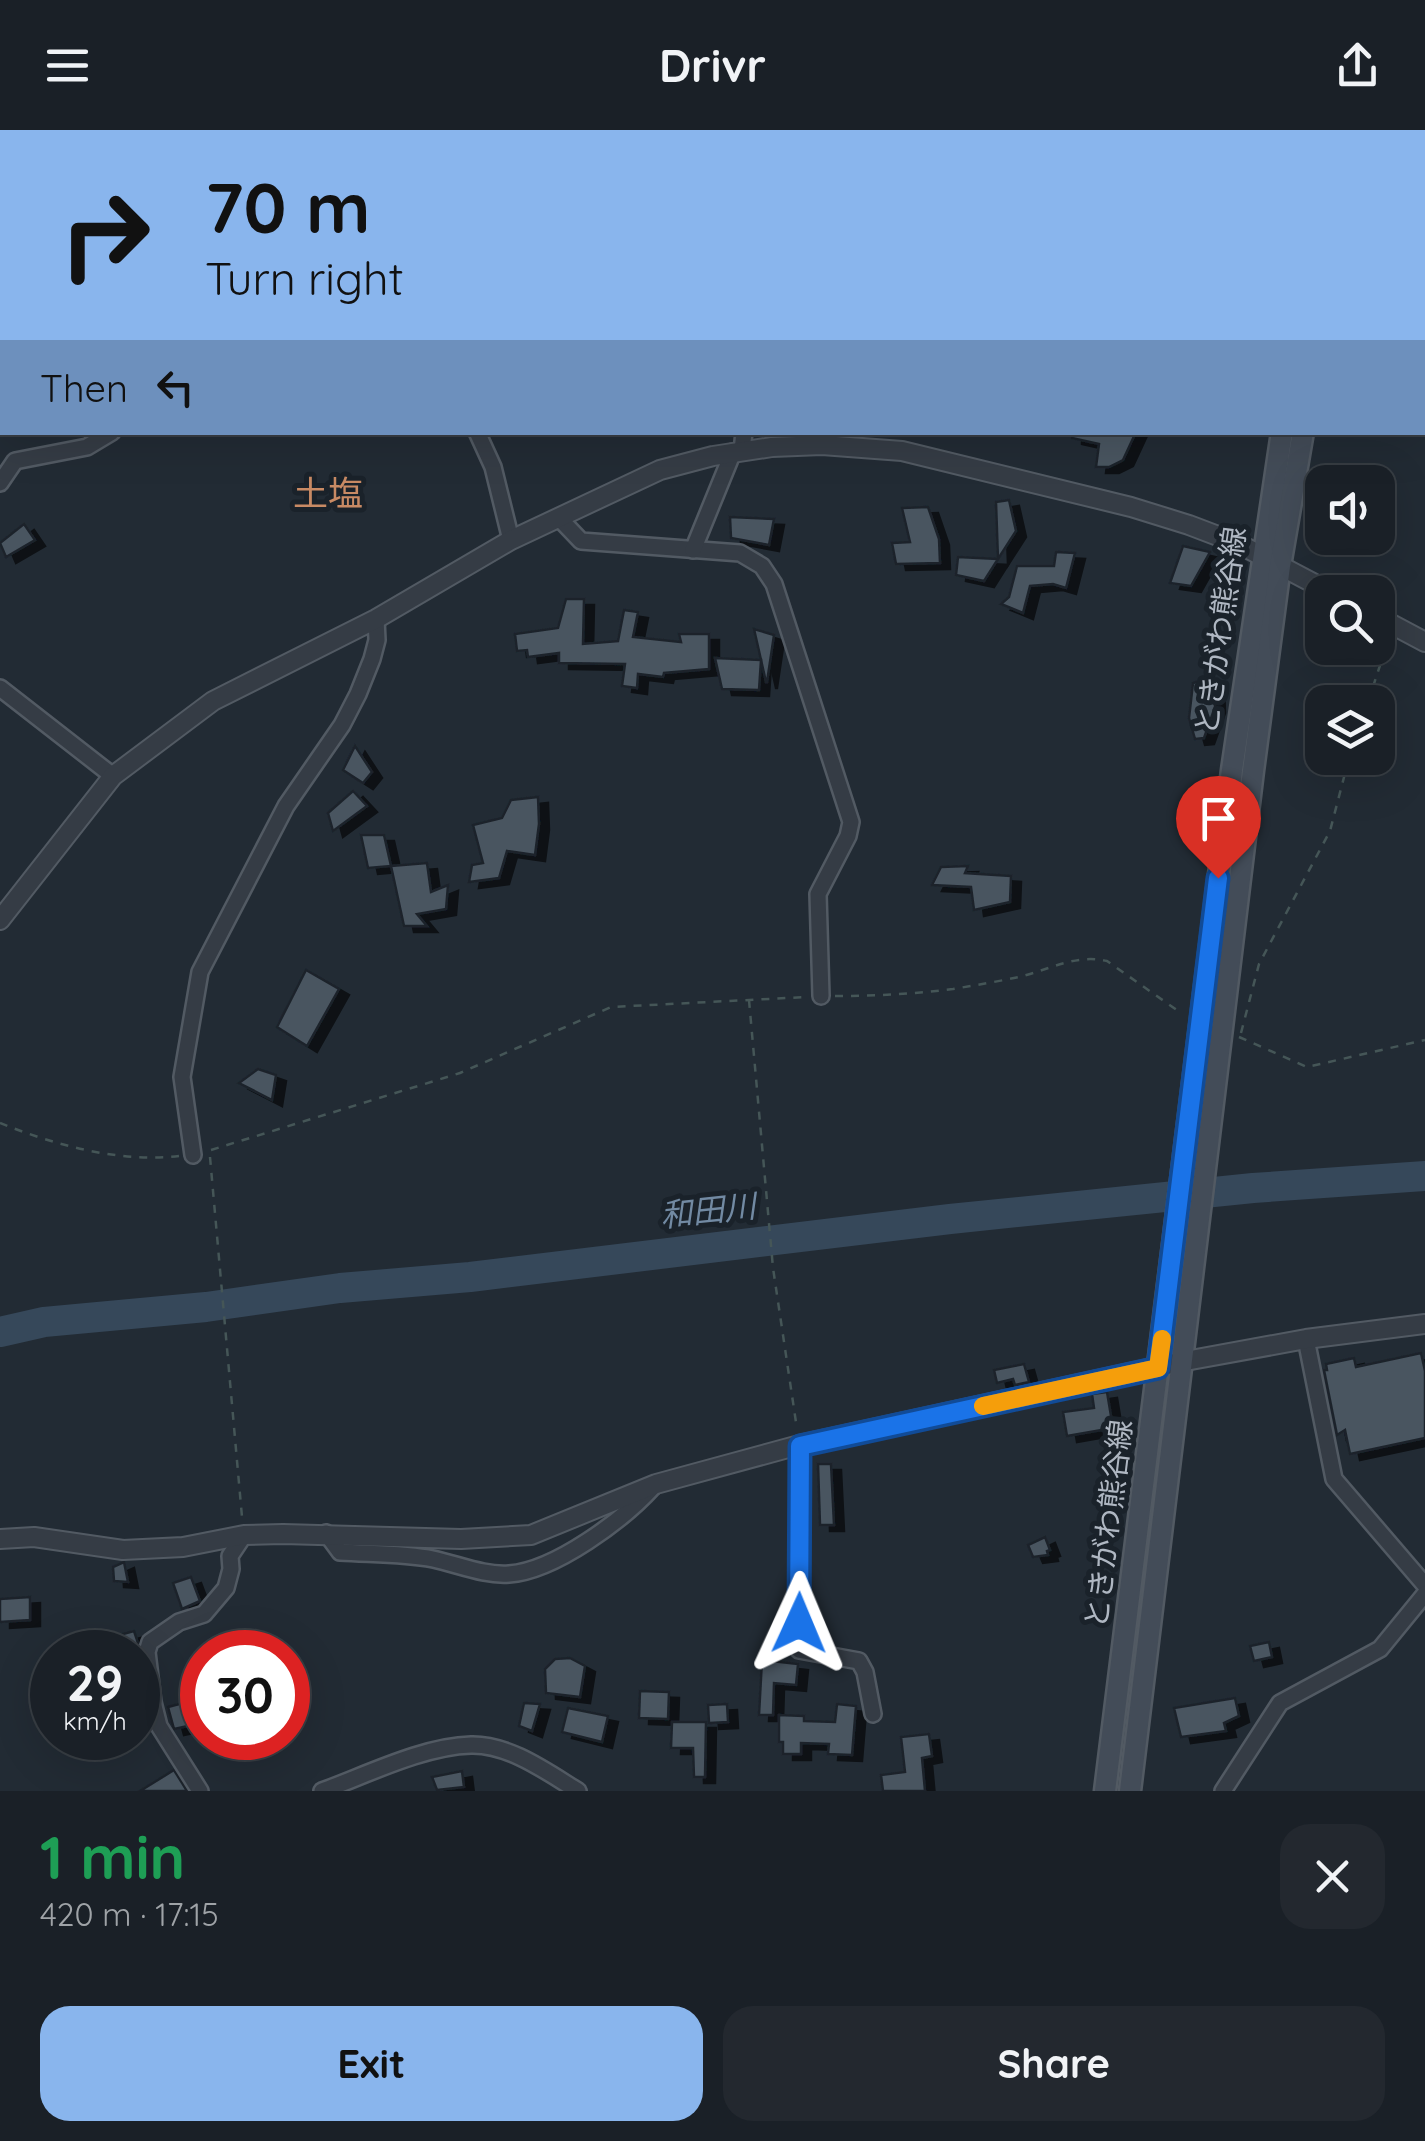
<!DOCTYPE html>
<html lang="en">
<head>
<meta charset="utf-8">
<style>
	body { margin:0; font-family:Quicksand,"Noto Sans JP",sans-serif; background:#23282f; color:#f1f3f6; height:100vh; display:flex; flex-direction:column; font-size:38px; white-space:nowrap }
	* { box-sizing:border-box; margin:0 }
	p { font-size:32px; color:#9fa3a7 }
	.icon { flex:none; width:55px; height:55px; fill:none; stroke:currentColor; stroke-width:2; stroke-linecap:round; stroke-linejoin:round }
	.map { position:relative; height:1661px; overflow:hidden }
	.sheet { display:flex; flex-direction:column; background:#1a2027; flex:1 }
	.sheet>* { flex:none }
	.top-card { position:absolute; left:0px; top:0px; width:1425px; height:305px; box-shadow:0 10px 40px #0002,0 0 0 2px #383e44; background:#89b5ed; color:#111; overflow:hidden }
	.buttons { position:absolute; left:1305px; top:335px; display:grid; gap:20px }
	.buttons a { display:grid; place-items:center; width:90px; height:90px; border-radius:20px; background:#1a2027; box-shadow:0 10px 40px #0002,0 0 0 2px #383e44; font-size:50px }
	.speed { position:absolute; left:30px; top:1500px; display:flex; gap:20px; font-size:50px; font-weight:700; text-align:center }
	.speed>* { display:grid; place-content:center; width:130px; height:130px; border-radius:50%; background:#1a2027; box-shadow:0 10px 40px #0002,0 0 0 2px #383e44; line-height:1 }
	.speed small { font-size:25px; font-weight:400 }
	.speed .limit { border:15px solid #d22; background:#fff; color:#111 }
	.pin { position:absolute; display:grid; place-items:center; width:85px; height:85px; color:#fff; margin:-102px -42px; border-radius:50% 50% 50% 0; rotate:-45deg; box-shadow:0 0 10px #0007 }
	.pin .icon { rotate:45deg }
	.me { position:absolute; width:110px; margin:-55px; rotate:1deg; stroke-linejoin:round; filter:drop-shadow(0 0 8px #0008) }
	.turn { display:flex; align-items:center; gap:35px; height:210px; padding:0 40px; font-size:45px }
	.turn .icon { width:130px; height:130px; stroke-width:2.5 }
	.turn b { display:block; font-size:70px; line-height:85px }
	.then { display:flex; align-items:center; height:95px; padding:0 40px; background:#0003; gap:20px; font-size:38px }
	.round { display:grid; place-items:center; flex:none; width:105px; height:105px; border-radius:30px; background:#23282f }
	.summary { display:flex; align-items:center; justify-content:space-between; height:170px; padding:0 40px }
	h1 { font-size:60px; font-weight:700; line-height:75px; color:#1e9e55 }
	.action { display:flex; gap:20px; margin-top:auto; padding:20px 40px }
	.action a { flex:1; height:115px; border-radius:30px; background:#89b5ed; color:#111; font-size:40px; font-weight:700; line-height:115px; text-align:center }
	.action a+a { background:#23282f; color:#f1f3f6 }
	header { display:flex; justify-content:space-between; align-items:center; height:130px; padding:0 40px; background:#1a2027; font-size:45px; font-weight:700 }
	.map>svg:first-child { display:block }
	.green { fill:#273a39 }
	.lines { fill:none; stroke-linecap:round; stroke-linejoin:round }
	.river { stroke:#36485a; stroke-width:30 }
	.building { fill:#4a5560; stroke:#1c242c; stroke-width:2.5; filter:url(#shadow) }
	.minor-casing { stroke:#525a63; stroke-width:20 }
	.tertiary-casing { stroke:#525a63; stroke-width:22 }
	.secondary-casing { stroke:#525a63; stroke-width:25 }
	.path { stroke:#455657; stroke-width:2.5; stroke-dasharray:8 8; stroke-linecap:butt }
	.minor { stroke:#353c45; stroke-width:15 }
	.tertiary { stroke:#353c45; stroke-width:18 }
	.secondary { stroke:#434c58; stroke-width:20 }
	.route-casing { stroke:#114b97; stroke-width:25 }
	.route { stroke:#1a73e8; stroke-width:18 }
	.slow { stroke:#f59e0b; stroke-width:18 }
	.labels { text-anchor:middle; stroke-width:10; stroke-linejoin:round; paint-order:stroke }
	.street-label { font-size:30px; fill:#afb7c2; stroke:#1a222a }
	.water-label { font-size:32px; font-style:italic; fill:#728aa3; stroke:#1a222a }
	.quarter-label { font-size:35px; fill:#c88a64; stroke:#1a222a }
</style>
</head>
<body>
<header><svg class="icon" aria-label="menu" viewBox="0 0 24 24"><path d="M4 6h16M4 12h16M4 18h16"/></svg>Drivr<svg class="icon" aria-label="share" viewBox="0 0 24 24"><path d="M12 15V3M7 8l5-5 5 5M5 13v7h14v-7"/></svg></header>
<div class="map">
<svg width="1425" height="1661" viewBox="0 0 1425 1661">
	<defs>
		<filter id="shadow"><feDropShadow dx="10" dy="6" stdDeviation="0" flood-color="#0009"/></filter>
	</defs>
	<rect width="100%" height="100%" fill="#222b34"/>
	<!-- green -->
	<path class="green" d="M853,0H1112V2H854Z"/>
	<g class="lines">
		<!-- river -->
		<path class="river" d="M0,1202L44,1192L206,1177L340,1158L470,1147L950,1089L1253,1058L1425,1046"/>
	</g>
	<!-- building -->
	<g class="building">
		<path d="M1072,302H1136L1123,330L1109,337H1096L1099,314L1072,308Z"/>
		<path d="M1009,370L1016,401L998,429L996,372Z"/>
		<path d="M1315,370H1322V417L1308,415Z"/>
		<path d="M928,377L939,409L940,433L896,434L892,413L910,412L902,378Z"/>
		<path d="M730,387L774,389L769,415L731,408Z"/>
		<path d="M24,394L35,410L6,427L0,413Z"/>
		<path d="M1183,416L1210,422L1191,456L1170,453Z"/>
		<path d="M1056,422L1075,423L1066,458L1053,454L1030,456L1023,483L1001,474L1009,467L1017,436H1054Z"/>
		<path d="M958,427L998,429L984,451L956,445Z"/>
		<path d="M566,469H584L583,514L618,511L624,480L638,482L633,507L681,512L679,504H709V539L664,543L663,547L638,544L637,558L622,556L625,534L559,533V523L528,527L527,520L517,521L515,504L558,498Z"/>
		<path d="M754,499L774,505L767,552H766Z"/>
		<path d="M715,528L761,530L759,560L722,559Z"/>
		<path d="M1214,547L1215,577L1204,608L1195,609L1189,588L1193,553Z"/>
		<path d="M355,616L372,642L363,653L343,640Z"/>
		<path d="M353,661L367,676L333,701L328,683Z"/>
		<path d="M538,667L539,694L535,725L507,721L499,748L469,752L472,735L483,733L473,695L502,688L511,670Z"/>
		<path d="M361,705H384L391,736L368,738Z"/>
		<path d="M427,733L431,762L448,755L446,779L417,784L427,796H404L391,736Z"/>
		<path d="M968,736L965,743L1011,746L1010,772L974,780L971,757L932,755L941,737Z"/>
		<path d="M306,840L339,859L307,916L277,897Z"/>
		<path d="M258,939L276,945L272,970L239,953Z"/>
		<path d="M1421,1223L1425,1241V1308L1350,1324L1345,1300L1337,1305L1324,1240H1327L1326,1234L1354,1228L1356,1237Z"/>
		<path d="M1024,1234L1029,1252L1015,1255L1013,1249L997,1253L994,1240Z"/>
		<path d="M1107,1262L1113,1298L1067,1306L1063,1282L1094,1278L1092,1264Z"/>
		<path d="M818,1334H831L834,1395H820Z"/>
		<path d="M1045,1407L1050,1420L1047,1421L1048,1425L1033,1427L1028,1415Z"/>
		<path d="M124,1432L128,1452L114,1451L113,1437Z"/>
		<path d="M191,1447L200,1471L182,1479L173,1453Z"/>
		<path d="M30,1467V1490L0,1492V1469Z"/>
		<path d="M134,1501L138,1513L136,1522H108L105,1509Z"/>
		<path d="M1269,1512L1272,1527L1254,1531L1250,1516Z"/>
		<path d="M570,1528L585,1536L580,1567L546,1563L545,1539L555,1529Z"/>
		<path d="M762,1530L798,1534L796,1555L774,1553L773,1585H759Z"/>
		<path d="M640,1561L669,1562L668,1589L639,1588Z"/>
		<path d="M202,1568V1593L174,1599L168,1577Z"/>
		<path d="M1235,1568L1239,1586L1224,1593L1226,1601L1181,1607L1174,1578Z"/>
		<path d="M524,1573L540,1574L532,1601L519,1596Z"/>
		<path d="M727,1574L728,1592L709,1593L708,1575Z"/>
		<path d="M837,1574L856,1576L852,1625L828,1624L829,1614L801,1613V1624H783V1612H779V1585L804,1586V1591L835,1592Z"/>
		<path d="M568,1578L608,1586L602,1612L562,1602Z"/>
		<path d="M672,1592H706L705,1647H694L693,1618H671Z"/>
		<path d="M929,1604L932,1626L922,1628L925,1661H883L881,1645L905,1642L901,1607Z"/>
		<path d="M174,1640L187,1661H140Z"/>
		<path d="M462,1641L464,1657L437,1660L432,1647Z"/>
	</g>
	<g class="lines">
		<!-- minor casing -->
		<g class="minor-casing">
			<g id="minor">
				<path d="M392,0V2"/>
				<path d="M1387,2L1388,0"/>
				<path d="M1422,204H1425"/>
				<path d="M477,302L493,337L511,410"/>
				<path d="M742,321L744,302"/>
				<path d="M0,353L15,331L87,317L112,302"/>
				<path d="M559,388L581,411L740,423L762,436L774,454L851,692L848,706L818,764L821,866"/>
				<path d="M693,420L733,322"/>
				<path d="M0,558L113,646"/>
				<path d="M193,1025L182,947L200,842L286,676L342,595L358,564L372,529L377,510L376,489"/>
				<path d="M1306,1209L1334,1349L1425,1455"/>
				<path d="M799,1315V1520L859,1531L865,1542L873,1584"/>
				<path d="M326,1403L340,1422C371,1424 403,1423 433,1429C457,1434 485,1446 509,1444C555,1441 624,1389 653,1357"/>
				<path d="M200,1661L159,1596L153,1572L147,1522L150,1512L179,1492L204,1484L226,1458L231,1439L230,1426L244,1405"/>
				<path d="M322,1661C366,1645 424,1616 471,1615C509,1614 547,1642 578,1661"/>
				<path d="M1223,1661L1280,1573L1380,1519L1425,1464"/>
			</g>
		</g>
		<!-- tertiary casing -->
		<g class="tertiary-casing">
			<g id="tertiary">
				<path d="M1378,487L1425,512"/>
				<path d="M0,790L113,646L213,571L376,489L511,410L660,340L713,326L772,317L822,315L902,321L1131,377L1189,395L1239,414L1330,462"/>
				<path d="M0,1409L34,1407L123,1420L183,1417L244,1405L283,1404L461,1409L531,1405L656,1354L799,1315L1180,1232L1306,1209L1425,1194"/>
			</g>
		</g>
		<!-- secondary casing -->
		<g class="secondary-casing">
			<g id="secondary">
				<path d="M1331,2L1332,0"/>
				<path d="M1352,2L1353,0"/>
				<path d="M1105,1661L1232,640L1282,302"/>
				<path d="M1130,1661L1253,641L1280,436L1303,302"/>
			</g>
		</g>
		<!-- path -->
		<g class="path">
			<path d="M1368,572L1388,511"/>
			<path d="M835,866C875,866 914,864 953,859C977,855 1001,851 1023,846C1053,838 1077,824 1107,831L1181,883"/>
			<path d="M749,870L773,1138L797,1299"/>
			<path d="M1241,903L1259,834L1330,701L1349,628"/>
			<path d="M1239,907L1307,937L1425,910"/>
			<path d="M0,993C55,1015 119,1033 179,1026"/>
			<path d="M211,1020L460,943L611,877L807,867"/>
			<path d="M210,1027L242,1387"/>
		</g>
		<!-- minor -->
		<use href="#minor" class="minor"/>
		<!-- tertiary -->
		<use href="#tertiary" class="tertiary"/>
		<!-- secondary -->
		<use href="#secondary" class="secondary"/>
	</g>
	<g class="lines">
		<!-- route casing -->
		<g class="route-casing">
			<path id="route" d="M799,1493L800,1316L1158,1238L1218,748"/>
		</g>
		<!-- route -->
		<use href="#route" class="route"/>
		<!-- slow -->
		<path class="slow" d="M983,1276L1158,1238L1162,1209"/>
	</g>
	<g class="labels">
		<!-- street labels -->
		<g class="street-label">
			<text transform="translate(1221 501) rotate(-82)" y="10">ときがわ熊谷線</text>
			<text transform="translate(1109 1394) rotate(-83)" y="10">ときがわ熊谷線</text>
		</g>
		<!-- water labels -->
		<g class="water-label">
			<text transform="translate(708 1081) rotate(-6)" y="11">和田川</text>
		</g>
		<!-- quarter labels -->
		<g class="quarter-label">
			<text x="328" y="376">土塩</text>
		</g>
	</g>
</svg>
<div class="buttons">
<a><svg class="icon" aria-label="sound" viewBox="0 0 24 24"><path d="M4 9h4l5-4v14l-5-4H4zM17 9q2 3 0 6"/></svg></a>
<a><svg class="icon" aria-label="search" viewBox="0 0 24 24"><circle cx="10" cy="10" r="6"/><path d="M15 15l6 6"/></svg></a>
<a><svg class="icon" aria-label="layers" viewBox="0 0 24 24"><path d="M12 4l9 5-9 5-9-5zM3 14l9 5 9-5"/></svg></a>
</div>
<div class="speed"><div>29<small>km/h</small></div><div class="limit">30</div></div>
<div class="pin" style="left:1218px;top:748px;background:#d93025"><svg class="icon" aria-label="arrive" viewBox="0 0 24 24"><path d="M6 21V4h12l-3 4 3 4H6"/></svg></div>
<svg class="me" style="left:799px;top:1493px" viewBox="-20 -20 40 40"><path d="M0-17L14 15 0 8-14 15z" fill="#1a73e8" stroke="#fff" stroke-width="4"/></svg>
<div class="top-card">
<div class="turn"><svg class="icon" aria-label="right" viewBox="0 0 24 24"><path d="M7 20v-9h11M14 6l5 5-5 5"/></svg><div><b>70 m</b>Turn right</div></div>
<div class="then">Then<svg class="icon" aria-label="left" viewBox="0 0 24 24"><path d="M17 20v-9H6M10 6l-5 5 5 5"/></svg></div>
</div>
</div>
<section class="sheet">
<div class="summary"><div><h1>1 min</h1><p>420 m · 17:15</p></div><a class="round"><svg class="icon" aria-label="close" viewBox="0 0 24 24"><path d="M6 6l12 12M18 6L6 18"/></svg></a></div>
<div class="action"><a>Exit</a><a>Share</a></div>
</section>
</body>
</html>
